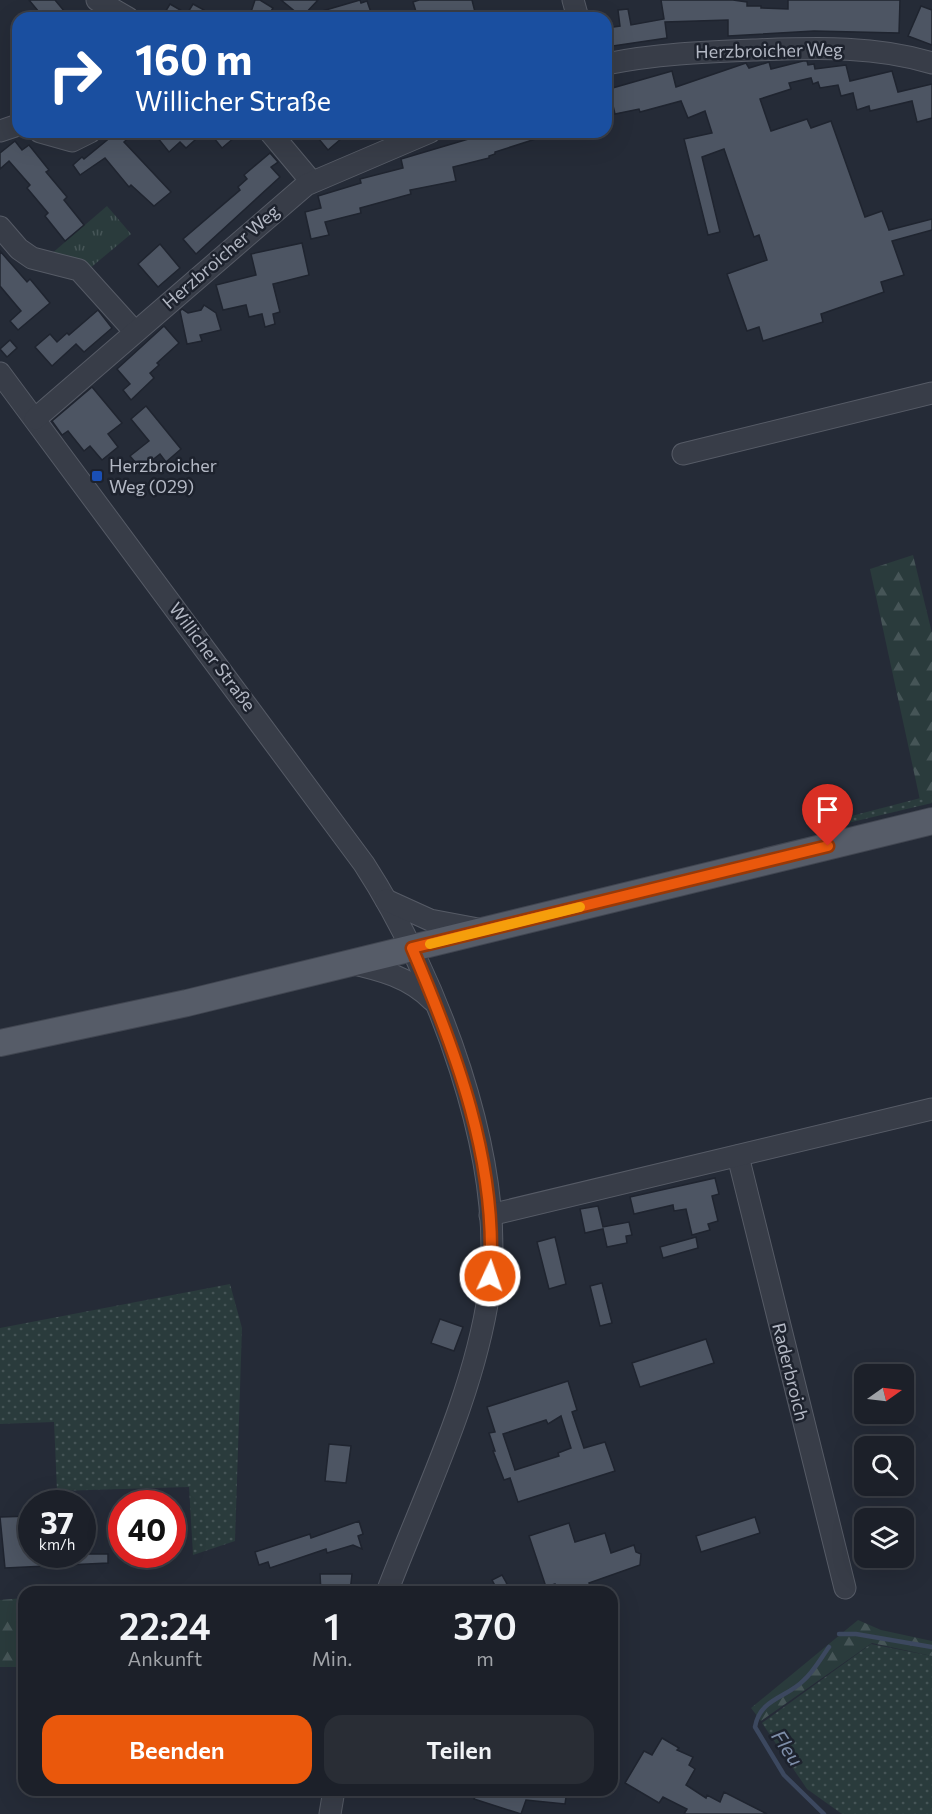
<!DOCTYPE html>
<html lang="de">
<head>
<meta charset="utf-8">
<style>
	body { margin:0; font-family:Commissioner,sans-serif; background:#292d35; color:#f1f3f6; height:100vh; display:flex; flex-direction:column; font-size:22px; white-space:nowrap }
	* { box-sizing:border-box; margin:0 }
	p { font-size:20px; color:#a0a3a8 }
	.icon { flex:none; width:33px; height:33px; fill:none; stroke:currentColor; stroke-width:2; stroke-linecap:round; stroke-linejoin:round }
	.map { position:relative; flex:1; overflow:hidden }
	.drawer { position:absolute; left:18px; top:1586px; width:600px; height:210px; display:flex; flex-direction:column; background:#1c2029; border-radius:18px; box-shadow:0 6px 24px #0002,0 0 0 2px #3a3e46 }
	.drawer>* { flex:none }
	.guide { position:absolute; left:12px; top:12px; width:600px; height:126px; border-radius:18px; box-shadow:0 6px 24px #0002,0 0 0 2px #3a3e46; background:#1a4fa0; color:#fff; overflow:hidden }
	.needle { width:39px; rotate:76deg }
	.tools { position:absolute; left:854px; top:1364px; display:grid; gap:12px }
	.tools a { display:grid; place-items:center; width:60px; height:60px; border-radius:12px; background:#1c2029; box-shadow:0 6px 24px #0002,0 0 0 2px #3a3e46; font-size:30px }
	.speed { position:absolute; left:18px; top:1490px; display:flex; gap:12px; font-size:30px; font-weight:700; text-align:center }
	.speed>* { display:grid; place-content:center; width:78px; height:78px; border-radius:50%; background:#1c2029; box-shadow:0 6px 24px #0002,0 0 0 2px #3a3e46; line-height:1 }
	.speed small { font-size:15px; font-weight:400 }
	.speed .limit { border:9px solid #d22; background:#fff; color:#111 }
	.pin { position:absolute; display:grid; place-items:center; width:51px; height:51px; color:#fff; margin:-62px -26px; border-radius:50% 50% 50% 0; rotate:-45deg; box-shadow:0 0 6px #0007 }
	.pin .icon { rotate:45deg }
	.me { position:absolute; width:66px; margin:-33px; rotate:3deg; stroke-linejoin:round; filter:drop-shadow(0 0 4px #0008) }
	.turn { display:flex; align-items:center; gap:21px; height:126px; padding:0 24px; font-size:27px }
	.turn .icon { width:78px; height:78px; stroke-width:2.5 }
	.turn b { display:block; font-size:42px; line-height:51px }
	.eta { display:flex; justify-content:space-evenly; align-items:center; height:102px; text-align:center }
	.eta b { font-size:36px; font-weight:600; line-height:42px }
	.primary-button { display:flex; gap:12px; margin-top:auto; padding:12px 24px }
	.primary-button a { flex:1; height:69px; border-radius:18px; background:#ea580c; color:#fff; font-size:24px; font-weight:600; line-height:69px; text-align:center }
	.primary-button a+a { background:#292d35; color:#f1f3f6 }
	.map>svg:first-child { display:block }
	.grass { fill:url(#grass-dots) }
	.forest { fill:url(#forest-firs) }
	.park { fill:url(#park-tufts) }
	.lines { fill:none; stroke-linecap:round; stroke-linejoin:round }
	.stream { stroke:#3c485f; stroke-width:4.5 }
	.building { fill:#4d5563; stroke:#1f242f; stroke-width:1.5; fill-rule:evenodd }
	.minor-casing { stroke:#565b66; stroke-width:23 }
	.major-casing { stroke:#414651; stroke-width:28 }
	.minor { stroke:#383d48; stroke-width:21 }
	.major { stroke:#565c68; stroke-width:26 }
	.route-casing { stroke:#983908; stroke-width:15 }
	.route { stroke:#ea580c; stroke-width:10 }
	.slow { stroke:#f59e0b; stroke-width:10 }
	.transit-dot { fill:#1a4fb4; stroke:#1d222d; stroke-width:2 }
	.labels { text-anchor:middle; stroke-width:5; stroke-linejoin:round; paint-order:stroke }
	.street-label { font-size:18px; fill:#b3b8c4; stroke:#1d222d }
	.poi-label { font-size:18px; fill:#b3b8c4; stroke:#1d222d; text-anchor:start }
	.water-label { font-size:20px; font-style:italic; fill:#7e8ea9; stroke:#1d222d }
</style>
</head>
<body>
<div class="map">
<svg width="932" height="1814" viewBox="0 0 932 1814">
	<defs>
		<pattern id="grass-dots" width="8" height="8" patternUnits="userSpaceOnUse" patternTransform="scale(1.5)"><rect width="8" height="8" fill="#2a3b3c"/><path d="M2 2h.1M6 6h.1" fill="none" stroke="#465557" stroke-width="1.8" stroke-linecap="round"/></pattern>
		<pattern id="forest-firs" width="22" height="20" patternUnits="userSpaceOnUse" patternTransform="scale(1.5)"><rect width="22" height="20" fill="#2a3b3c"/><path d="M5 1l3.5 6h-7zM16 11l3.5 6h-7z" fill="#465557"/></pattern>
		<pattern id="park-tufts" width="24" height="20" patternUnits="userSpaceOnUse" patternTransform="scale(1.5)"><rect width="24" height="20" fill="#2a3b3c"/><path d="M3 7l-1-3M5 7V3M7 7l1-3M15 17l-1-3M17 17v-4M19 17l1-3" fill="none" stroke="#465557"/></pattern>
	</defs>
	<rect width="100%" height="100%" fill="#252b37"/>
	<!-- grass -->
	<g class="grass">
		<path d="M932,795V803L814,831L813,826Z"/>
		<path d="M230,1284L242,1328L235,1541L193,1555L189,1487L57,1491L54,1422L0,1424V1328Z"/>
		<path d="M871,1644L932,1656V1814H842L807,1789L762,1723Z"/>
	</g>
	<!-- forest -->
	<g class="forest">
		<path d="M913,555L932,633V795L920,800L870,569Z"/>
		<path d="M24,1598V1667H0V1600Z"/>
		<path d="M858,1620L881,1630L932,1641V1656L872,1643L761,1721L751,1708Z"/>
	</g>
	<!-- park -->
	<path class="park" d="M107,206L131,234L89,269L50,255Z"/>
	<g class="lines">
		<!-- stream -->
		<g class="stream">
			<path d="M839,1634H856L932,1647"/>
			<path d="M824,1814L784,1775L755,1727C760,1698 787,1698 804,1680C814,1671 821,1658 829,1647"/>
		</g>
	</g>
	<!-- building -->
	<g class="building">
		<path d="M29,0H55L70,18H44Z"/>
		<path d="M255,0H260L273,8L267,18L251,12Z"/>
		<path d="M281,0H318L302,17Z"/>
		<path d="M360,0L361,3L367,1L373,18L312,14Z"/>
		<path d="M419,0H472L475,12L451,18H418L413,2Z"/>
		<path d="M661,0H733L747,2V6H761V8L788,9V0H900L899,33L814,31L728,36V20L665,22L667,38L606,47V28L620,26L618,10L628,9L631,25L664,19Z"/>
		<path d="M170,4L187,14L193,4L204,10L200,18H170L164,14Z"/>
		<path d="M921,6L932,10V45L908,36Z"/>
		<path d="M803,61H807L808,65L814,64L815,69L846,65L850,81L892,71L898,92L932,84V118L917,122L912,101L870,111L869,106L857,110L853,93L841,96L838,85L820,88L818,82L813,84L811,78L789,83L791,89L760,99L771,131L807,119L811,128L831,121L865,217L882,211L889,230L932,219V230L892,241L904,275L881,282L884,292L821,314L823,322L763,341L759,327L747,331L727,274L767,260L759,235L754,237L724,149L702,157L720,232L708,235L684,139L712,133L705,111L688,118L681,101L640,112L639,109L615,114L609,89L672,71L676,87L746,63L749,68L769,62L771,69Z"/>
		<path d="M117,132H135L124,142L171,192L154,206L131,185L129,187L105,158L80,175L73,165L82,157L84,159Z"/>
		<path d="M153,132H204L186,148L180,142L169,152Z"/>
		<path d="M209,132H241L222,148Z"/>
		<path d="M313,132H349L328,150Z"/>
		<path d="M492,132H545V136L495,152V154L489,156V158L453,167L456,181L410,190L411,194L360,208L361,213L325,222L329,235L311,239L305,212L321,208L318,196L361,183L360,179L403,168L401,159Z"/>
		<path d="M15,141L22,150L29,145L49,170L46,172L67,197L64,200L84,225L65,241L45,216L48,213L27,188L30,185L9,161L0,169V153Z"/>
		<path d="M270,153L278,162L271,167L280,177L196,254L183,239L240,190L238,187L247,179L244,175Z"/>
		<path d="M302,243L309,275L273,284L280,312L273,314L275,324L265,327L262,314L249,317L246,305L223,310L216,285L256,275L251,254Z"/>
		<path d="M160,244L180,268L158,287L138,264Z"/>
		<path d="M0,251L27,282L30,279L50,303L18,330L10,321L21,311L0,286Z"/>
		<path d="M204,305L216,313L221,330L200,335L202,341L187,344L180,311L182,309L188,313L201,310Z"/>
		<path d="M98,310L112,328L84,352L76,344L52,366L35,347L50,334L57,342L67,333L69,335Z"/>
		<path d="M164,326L179,343L157,363L159,365L150,373L154,378L131,400L123,390L130,384L117,369Z"/>
		<path d="M10,340L17,348L7,357L0,349Z"/>
		<path d="M92,387L122,423L108,434L118,447L102,460L90,446L84,451L68,431L62,435L52,421Z"/>
		<path d="M146,406L181,449L166,462L160,454L141,469L130,456L149,441L131,419Z"/>
		<path d="M715,1178L719,1194L712,1196L718,1221L708,1224L710,1230L692,1235L686,1209L674,1211L673,1205L634,1214L630,1197Z"/>
		<path d="M598,1206L603,1227L629,1222L632,1235L626,1236L627,1243L607,1247L603,1229L585,1233L580,1209Z"/>
		<path d="M555,1237L566,1284L549,1289L537,1242Z"/>
		<path d="M696,1237L698,1248L663,1258L660,1247Z"/>
		<path d="M602,1283L612,1323L600,1326L590,1286Z"/>
		<path d="M440,1319L463,1327L454,1351L431,1343Z"/>
		<path d="M706,1339L714,1363L640,1387L632,1363Z"/>
		<path d="M568,1381L577,1410L572,1412L584,1448L605,1442L615,1471L518,1502L510,1478L504,1480L493,1451H495L489,1433L495,1432L487,1407ZM561,1416L571,1448L558,1453L559,1456L515,1470L503,1434L546,1420L548,1424Z"/>
		<path d="M329,1444L351,1446L346,1483L325,1481Z"/>
		<path d="M32,1516V1554H108V1563L5,1568L0,1517Z"/>
		<path d="M755,1517L760,1533L701,1552L696,1536Z"/>
		<path d="M359,1521L363,1534L358,1536L362,1549L353,1545L327,1553L326,1549L270,1568L268,1562L259,1565L255,1552L310,1534L311,1538Z"/>
		<path d="M569,1523L575,1542L605,1533L611,1553L634,1545L636,1552L641,1554L640,1565L589,1583L592,1592H558L555,1584L546,1587L529,1536Z"/>
		<path d="M320,1574H352L350,1592H321Z"/>
		<path d="M502,1575L507,1584L497,1589L492,1580Z"/>
		<path d="M662,1738L679,1748L677,1750L693,1757L689,1765L695,1769L686,1785L706,1798L707,1795L720,1802L724,1792L767,1814H684L687,1809L663,1797L659,1803L625,1783L644,1751L652,1755Z"/>
		<path d="M477,1790H567L565,1804L526,1800L521,1814L474,1799Z"/>
	</g>
	<g class="lines">
		<!-- minor casing -->
		<g class="minor-casing">
			<g id="minor">
				<path d="M97,0L128,18"/>
				<path d="M573,0L578,18"/>
				<path d="M606,64C655,54 703,52 753,50C813,48 874,45 932,63"/>
				<path d="M0,131L18,125"/>
				<path d="M40,132L72,141L90,132"/>
				<path d="M270,132L311,181"/>
				<path d="M0,227L19,249L32,258L79,270L135,332"/>
				<path d="M0,373L364,864C436,975 507,1158 489,1292C474,1395 424,1495 387,1592"/>
				<path d="M35,419L306,185L430,132"/>
				<path d="M683,454L932,393"/>
				<path d="M386,900L430,920L478,929"/>
				<path d="M350,963C381,970 409,977 432,1000"/>
				<path d="M738,1156L845,1588"/>
				<path d="M490,1215L932,1109"/>
				<path d="M330,1814L334,1790"/>
			</g>
		</g>
		<!-- major casing -->
		<g class="major-casing">
			<path id="major" d="M0,1043L187,1003L932,821"/>
		</g>
		<!-- minor -->
		<use href="#minor" class="minor"/>
		<!-- major -->
		<use href="#major" class="major"/>
	</g>
	<g class="lines">
		<!-- route casing -->
		<g class="route-casing">
			<path id="route" d="M490,1276C498,1163 456,1051 412,948L828,846"/>
		</g>
		<!-- route -->
		<use href="#route" class="route"/>
		<!-- slow -->
		<path class="slow" d="M430,944L580,907"/>
	</g>
	<!-- markers -->
	<rect class="transit-dot" x="91" y="470" width="12" height="12" rx="3"/>
	<g class="labels">
		<!-- street labels -->
		<g class="street-label">
			<text transform="translate(769 51) rotate(-1)" y="6">Herzbroicher Weg</text>
			<text transform="translate(221 257) rotate(-41)" y="6">Herzbroicher Weg</text>
			<text transform="translate(212 657) rotate(53)" y="6">Willicher Straße</text>
			<text transform="translate(790 1372) rotate(76)" y="6">Raderbroich</text>
		</g>
		<!-- poi labels -->
		<g class="poi-label">
			<text x="109" y="472">Herzbroicher<tspan x="109" dy="21">Weg (029)</tspan></text>
		</g>
		<!-- water labels -->
		<g class="water-label">
			<text transform="translate(787 1748) rotate(56)" y="7">Fleu</text>
		</g>
	</g>
</svg>
<div class="tools">
<a><svg class="needle" viewBox="-14 -14 28 28"><path d="M0-13l5 13h-10z" fill="#e53935"/><path d="M0 13l5-13h-10z" fill="#a0a3a8"/></svg></a>
<a><svg class="icon" aria-label="search" viewBox="0 0 24 24"><circle cx="10" cy="10" r="6"/><path d="M15 15l6 6"/></svg></a>
<a><svg class="icon" aria-label="layers" viewBox="0 0 24 24"><path d="M12 4l9 5-9 5-9-5zM3 14l9 5 9-5"/></svg></a>
</div>
<div class="speed"><div>37<small>km/h</small></div><div class="limit">40</div></div>
<div class="pin" style="left:828px;top:846px;background:#d93025"><svg class="icon" aria-label="arrive" viewBox="0 0 24 24"><path d="M6 21V4h12l-3 4 3 4H6"/></svg></div>
<svg class="me" style="left:490px;top:1276px" viewBox="-20 -20 40 40"><circle r="17" fill="#ea580c" stroke="#fff" stroke-width="3"/><path d="M0-11L8 9 0 5-8 9z" fill="#fff"/></svg>
<div class="guide">
<div class="turn"><svg class="icon" aria-label="right" viewBox="0 0 24 24"><path d="M7 20v-9h11M14 6l5 5-5 5"/></svg><div><b>160 m</b>Willicher Straße</div></div>
</div>
<section class="drawer">
<div class="eta">
<div><b>22:24</b><p>Ankunft</p></div>
<div><b>1</b><p>Min.</p></div>
<div><b>370</b><p>m</p></div>
</div>
<div class="primary-button"><a>Beenden</a><a>Teilen</a></div>
</section>
</div>
</body>
</html>
